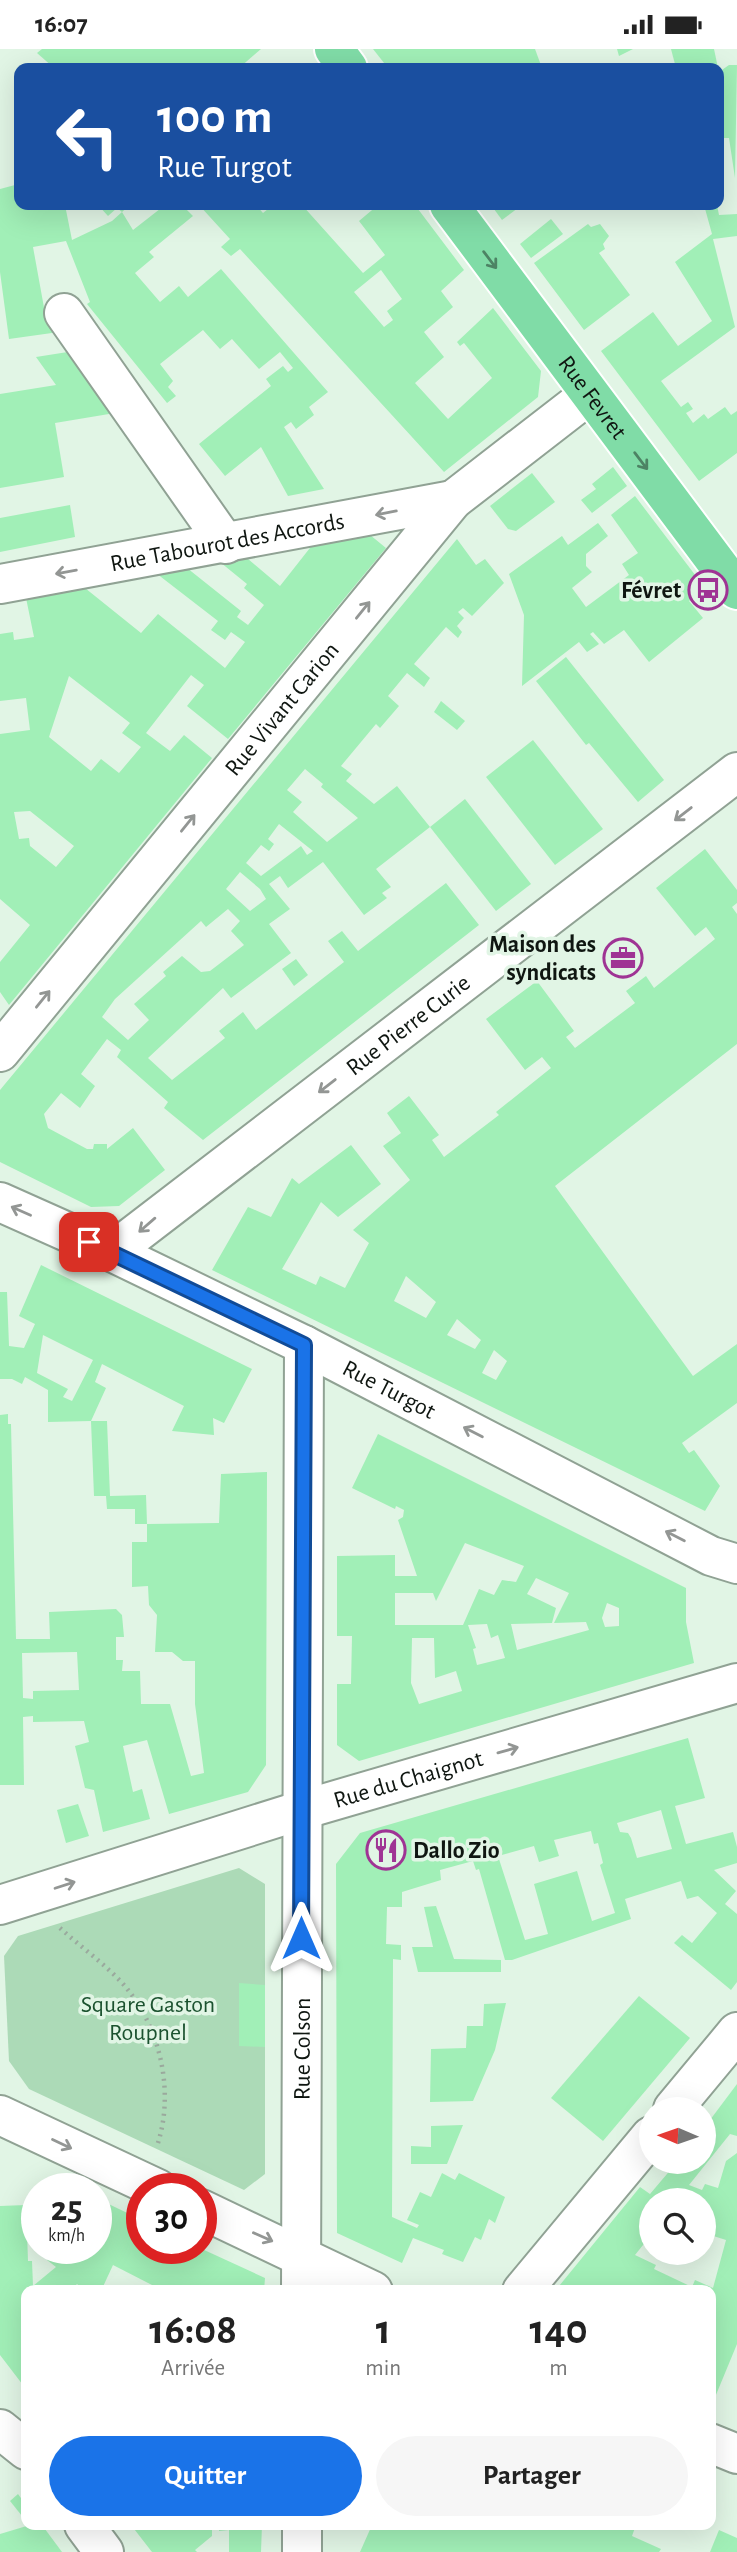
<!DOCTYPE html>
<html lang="fr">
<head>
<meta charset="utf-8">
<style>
	body { margin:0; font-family:"Alegreya Sans",sans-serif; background:#f6f6f6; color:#222; height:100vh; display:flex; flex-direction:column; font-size:26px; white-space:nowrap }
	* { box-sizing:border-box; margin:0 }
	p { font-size:23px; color:#767676 }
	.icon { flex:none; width:38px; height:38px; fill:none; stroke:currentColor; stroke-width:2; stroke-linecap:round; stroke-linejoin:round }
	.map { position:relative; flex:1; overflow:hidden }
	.details { position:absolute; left:21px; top:2236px; width:695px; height:245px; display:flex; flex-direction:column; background:#fff; border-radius:14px; box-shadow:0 7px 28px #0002 }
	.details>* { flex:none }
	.guide { position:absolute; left:14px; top:14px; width:710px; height:147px; border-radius:14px; box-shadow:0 7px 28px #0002; background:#1a4fa0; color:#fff; overflow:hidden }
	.needle { width:46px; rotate:272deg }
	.tools { position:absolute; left:639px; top:2048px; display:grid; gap:14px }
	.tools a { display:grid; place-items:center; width:77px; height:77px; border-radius:50%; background:#fff; box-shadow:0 7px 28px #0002; font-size:35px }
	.speed { position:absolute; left:21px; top:2124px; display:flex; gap:14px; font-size:35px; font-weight:700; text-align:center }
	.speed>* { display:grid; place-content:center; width:91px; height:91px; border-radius:50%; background:#fff; box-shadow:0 7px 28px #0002; line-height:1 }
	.speed small { font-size:18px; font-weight:400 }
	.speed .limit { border:10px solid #d22; background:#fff; color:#111 }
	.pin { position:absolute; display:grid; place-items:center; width:60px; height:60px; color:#fff; margin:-30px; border-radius:14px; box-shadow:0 4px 10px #0006 }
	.me { position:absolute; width:77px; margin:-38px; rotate:0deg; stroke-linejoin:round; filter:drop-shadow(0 0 5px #0008) }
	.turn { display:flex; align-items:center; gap:24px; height:147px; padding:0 28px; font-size:32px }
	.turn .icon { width:91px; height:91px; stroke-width:2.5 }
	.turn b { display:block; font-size:49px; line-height:60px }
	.eta { display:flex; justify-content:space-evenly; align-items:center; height:119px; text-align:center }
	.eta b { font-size:42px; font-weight:700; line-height:49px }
	.cta { display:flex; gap:14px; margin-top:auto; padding:14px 28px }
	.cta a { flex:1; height:80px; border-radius:42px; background:#1a73e8; color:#fff; font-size:28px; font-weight:700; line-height:80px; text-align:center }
	.cta a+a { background:#f6f6f6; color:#222 }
	.status { display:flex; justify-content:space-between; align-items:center; height:49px; padding:0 35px; background:#fff; direction:ltr }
	.status svg { height:19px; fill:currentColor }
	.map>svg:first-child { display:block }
	.green { fill:#acdab7 }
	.building { fill:#a1efb7; fill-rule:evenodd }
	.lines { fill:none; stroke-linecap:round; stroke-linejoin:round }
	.minor-casing { stroke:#90a294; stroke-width:42 }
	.major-casing { stroke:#fff; stroke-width:42 }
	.path { stroke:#9aa99d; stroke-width:4.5; stroke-dasharray:2 5; stroke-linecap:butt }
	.minor { stroke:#fff; stroke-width:38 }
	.major { stroke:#80dca7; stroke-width:38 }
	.oneway { stroke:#4d8364 }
	.oneway2 { stroke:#939694 }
	.route-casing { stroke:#114b97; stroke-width:18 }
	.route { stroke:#1a73e8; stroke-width:12 }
	.labels { text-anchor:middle; stroke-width:7; stroke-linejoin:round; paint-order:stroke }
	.street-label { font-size:24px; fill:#0f1611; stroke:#e1f5e5 }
	.poi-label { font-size:24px; font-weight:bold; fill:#0f1611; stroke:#e1f5e5; text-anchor:end }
	.park-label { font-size:24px; fill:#1b522f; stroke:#e1f5e5 }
</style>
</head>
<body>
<div class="status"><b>16:07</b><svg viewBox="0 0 49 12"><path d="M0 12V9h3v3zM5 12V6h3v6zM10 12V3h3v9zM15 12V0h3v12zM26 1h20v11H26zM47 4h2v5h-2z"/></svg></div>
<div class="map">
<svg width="737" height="2503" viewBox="0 0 737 2503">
	<rect width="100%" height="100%" fill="#e1f5e5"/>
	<!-- green -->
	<path class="green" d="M239,1819L265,1835V2125L244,2141L29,2040L9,2012L4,1907L18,1887Z"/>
	<!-- building -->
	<g class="building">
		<path d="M42,0H261L239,19H54L37,4Z"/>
		<path d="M373,0H535L542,19H388Z"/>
		<path d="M617,0H633L619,7Z"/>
		<path d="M671,0H714L718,19H676Z"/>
		<path d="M729,16H737L735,129L729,89H719V23Z"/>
		<path d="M15,136L19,156H65L72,191L112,172L122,163L117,159L108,167L98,156H130L122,163L133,181L165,156H182L193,167L149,203L154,208L135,224L160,253L179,237L188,248L221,220L287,296L328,343L309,358L314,366L296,380L291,373L284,378L324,440L288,447L261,398L225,427L199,395L271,337L266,330L283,317L288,323L293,319L280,303L259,320L232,290L220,300L203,281L160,315L173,332L168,338L176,347L167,354L87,255L90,253L66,192L33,198L45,264L59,283L9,290L0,223V140Z"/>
		<path d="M199,156H256L263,164L273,156H302L363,224L385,206L359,172L378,156H415L464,221L441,242L453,258L424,283L444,308L415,334L448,370L492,329L464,294L460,297L457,293L493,259L541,322L538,348L444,423L240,200L231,207L221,198L230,190ZM381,221L402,250L387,262L393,271L384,278L354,243Z"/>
		<path d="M491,156H522L502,171Z"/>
		<path d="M704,156H717L719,166L737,165V187L713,190L735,278L661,332L681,358L688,353L693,360L686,364L693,374L704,365L708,370L725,358L731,366L737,362V404L699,432L601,302L653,263L678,297L712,272L675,213L712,185Z"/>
		<path d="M551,170L563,185L531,209L520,195Z"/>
		<path d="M588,175L591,178L600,175L609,187L603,195L605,200L599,204L630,246L584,281L534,214Z"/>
		<path d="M74,302L121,363L55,374L64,428L0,439V345L56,336L36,308Z"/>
		<path d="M613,418L627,437L592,464L581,451L596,440L592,435Z"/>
		<path d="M532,424L555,453L516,482L508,480L490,457Z"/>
		<path d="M635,447L705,539L689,552L703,569L649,613L624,581L604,595L593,583L590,585L599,595L587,603L579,593L522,637L524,566L509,525L562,487L568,496L598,474L608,487L586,505V517L592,523L572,539L586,558L629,526L622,515L638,504L611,466Z"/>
		<path d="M70,456L75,488L0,503V469Z"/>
		<path d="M364,481L386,499L228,690L187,657L204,636L191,626L146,684L170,702L184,686L212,709L9,956L0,943V913L30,876L0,850V685L30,681L26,649L0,652V585L13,583L14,591L34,588L25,544L80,535L141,584L158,565L225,619L245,593L231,583L225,591L211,581L218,572L152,521L182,515L241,562L237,568L248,576L264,556L244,539L247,535L215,509L241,504L280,537L317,490ZM69,627L130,674L122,684L141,698L119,724L101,710L91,722L49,688ZM30,762L74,797L56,818L30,797L29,789L19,790L14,763Z"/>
		<path d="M457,490L476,516L485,510L504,534L472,567L463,559L458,563L464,569L457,577L462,583L458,589L446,578L414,615L430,629L424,638L407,624L388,647L399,657L380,679L376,675L341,717L352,725L346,732L374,755L397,737L430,778L376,820L391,838L382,844L387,849L364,866L323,813L288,839L280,827L269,835L290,860L269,875L291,904L231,949L223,939L148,1009L172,1031L225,989L219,982L243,963L256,981L344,913L328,892L342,882L358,902L446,834L479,876L203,1091L164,1059L168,1053L117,1008L121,1001L107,990L81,1025L95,1037L80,1059L61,1044L44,1065L48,1079L87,1100H93L94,1095H107V1100L133,1079L165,1121L119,1157L91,1158L0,1113V1041ZM305,720L323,735L321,738L358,769L327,793L293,763L302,753L287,741ZM279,775L313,802L307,806L301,797L261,827L246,814L261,796L269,802L274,795L268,790ZM240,823L260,840L266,850L250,862L226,840ZM228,860L240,872L231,882L244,896L210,922L201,923L182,907L163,923L166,927L134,955L149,971L128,991L102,968L115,950L201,872L206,878Z"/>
		<path d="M566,608L664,731L638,753L589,694L586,696L536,632Z"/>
		<path d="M441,652L465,672L457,681L434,663Z"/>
		<path d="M533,691L603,780L555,816L486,728Z"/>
		<path d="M465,750L531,835L496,862L430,778Z"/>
		<path d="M705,800L737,841V854L732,858L737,865V995L555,1137L693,1327L737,1295V1354L682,1394L689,1404L694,1401L720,1437L705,1462L212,1221L248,1158L271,1168L292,1129L299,1135L351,1096L381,1135L338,1168L321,1153L282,1220L316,1236L320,1227L345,1239L369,1194L353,1181L410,1131L383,1097L401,1084L387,1064L409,1047L439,1086L432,1091L444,1108L499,1066L496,1063L551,1019L542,1008L525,1021L486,970L537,932L574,982L566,988L575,999L635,954L626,942L646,927L654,939L715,890L706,878L695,887L656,839ZM406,1227L436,1253L426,1269L394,1252ZM457,1270L481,1291L475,1300L447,1286ZM494,1301L507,1312L496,1331L482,1324Z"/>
		<path d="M296,910L308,926L294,937L282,920Z"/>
		<path d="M41,1216L252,1320L224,1374L213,1369L214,1386L172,1382L184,1357L102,1315L95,1333L106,1339L91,1372H107L110,1447L146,1446L147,1475H135V1460H107L106,1447H94L91,1372L48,1373V1341L25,1328L22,1335L12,1330H0V1243H7L9,1297L24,1299L35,1275L19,1267ZM43,1286L93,1311L72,1352L63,1348L68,1340L37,1324Z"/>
		<path d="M8,1365V1375H11L16,1590H50L49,1563L116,1560L122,1566L124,1588H116V1611H123L122,1622H140L141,1655H170L191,1727L204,1724L195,1655V1612H183L172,1603H155L157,1566L149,1556L148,1537L132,1538V1493H147V1475L219,1474L221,1425L267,1423L266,1716L248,1743L169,1765L147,1691L123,1697L133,1743L142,1740L150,1770L103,1783L94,1741L85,1739L75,1697L89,1693L84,1672L33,1673V1667L23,1668L24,1736H0V1366ZM77,1603L79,1641L33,1642V1650L23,1649L22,1604Z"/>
		<path d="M378,1385L686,1539V1573L694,1614L359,1712L337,1696V1635H351L352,1587H337V1507L395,1506V1527H417L398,1471L403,1468L404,1461L396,1457L395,1460L352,1439ZM465,1494L524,1517L516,1533L502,1531L494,1546L479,1540L463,1576H395V1544H433L436,1552ZM536,1529L569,1544L554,1574L586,1573L589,1581L517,1601L511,1575L552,1574L556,1559L527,1545ZM607,1554L619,1559V1577L605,1578L602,1569ZM487,1575L491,1589L498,1586L505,1609L477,1616L473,1600L476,1599L468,1576ZM412,1589H434L435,1629L456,1622L462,1642L419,1655L411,1634Z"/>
		<path d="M688,1689L705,1749L675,1757L686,1795L733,1783L737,1798V1814L714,1821L736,1842L725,1855L737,1865V1933L731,1941L674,1894L682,1886L692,1894L717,1864L698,1847L687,1850L681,1832L625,1850L631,1870L512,1911H505L479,1820L476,1821L473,1812L440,1821L441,1831L402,1843V1858H387L386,1895L401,1896V1911L393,1910L392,2168L417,2179L419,2176L407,2171L420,2143L431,2148L442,2124L455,2131L459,2124L505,2148L495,2174L489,2170L481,2191L475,2188L463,2213L442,2205L444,2201L413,2189L402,2214L337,2184L336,1815L360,1784ZM661,1761L672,1800L637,1809L631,1789L628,1784L620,1783L617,1774ZM591,1782L594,1795L598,1794L603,1814L600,1816L615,1864L592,1872L577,1822L534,1835L548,1885L525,1891L498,1807L534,1797L539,1813L559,1807L554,1791Z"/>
		<path d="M78,1755L89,1787L66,1794L57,1761Z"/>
		<path d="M436,1857L454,1910L501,1911V1923H418L412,1898H433L424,1858Z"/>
		<path d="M239,1934L265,1936V1998L239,1997Z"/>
		<path d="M639,1947L690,1989L603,2092L551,2049Z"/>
		<path d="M506,1954L495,2001L473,2052L430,2053L431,2000L466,1999L467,1977H483L484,1955Z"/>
		<path d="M737,2035V2087L730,2085L689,2136L702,2141L705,2135L718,2139L726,2112L737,2104V2295L711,2358L710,2242H555L640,2138L650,2145L678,2112H704V2079ZM651,2151H704V2184L726,2191L713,2239L695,2231L692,2238L654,2220L656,2216L635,2206L651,2186Z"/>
		<path d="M463,2076L447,2115H411V2097L431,2098V2077Z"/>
		<path d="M57,2131L77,2140H53Z"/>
		<path d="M96,2149L142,2171V2200H202L265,2229L264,2242H152V2236L113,2216L101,2242H85L77,2235L70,2242H26V2340L0,2306V2157L26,2156L28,2212H32L33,2237L56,2218L47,2211L52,2200H96Z"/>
		<path d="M18,2445L26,2456V2472L10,2452Z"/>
		<path d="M30,2476H42L62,2503H0V2485Z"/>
		<path d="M131,2476H212V2487L195,2501L197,2503H152Z"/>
		<path d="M212,2476H262L261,2503H229V2481L219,2482V2479Z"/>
		<path d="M372,2476H636L632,2487L661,2500L659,2503H360Z"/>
		<path d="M719,2481L737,2489V2503H710Z"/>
	</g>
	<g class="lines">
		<!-- minor casing -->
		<g class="minor-casing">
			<g id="minor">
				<path d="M64,264L226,495"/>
				<path id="s1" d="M0,535L453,451"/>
				<path id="s2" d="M0,1003L453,451L590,345"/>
				<path id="s3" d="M0,1153L112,1203L304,1296L711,1507L737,1515"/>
				<path id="s4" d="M112,1203L737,723"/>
				<path id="s5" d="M0,1856L302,1761L737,1634"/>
				<path d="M673,2060L737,1983"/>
				<path d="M0,2066L158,2140"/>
				<path d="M201,2160L373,2242"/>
				<path id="s6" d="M301,2242L304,1296"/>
				<path d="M522,2242L651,2087"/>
				<path d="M0,2380L26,2401"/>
				<path d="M710,2394L737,2405"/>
				<path d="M84,2476L104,2503"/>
				<path d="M302,2476V2503"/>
			</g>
		</g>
		<!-- major casing -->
		<g class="major-casing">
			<g id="major">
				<path d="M334,0L348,19"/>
				<path id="s7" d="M449,156L737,541"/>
			</g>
		</g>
		<!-- path -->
		<path class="path" d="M60,1879C81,1898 105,1915 124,1936C161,1979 175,2044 157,2097"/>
		<!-- minor -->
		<use href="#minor" class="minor"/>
		<!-- major -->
		<use href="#major" class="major"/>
	</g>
	<!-- one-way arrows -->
	<defs><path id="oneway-shaft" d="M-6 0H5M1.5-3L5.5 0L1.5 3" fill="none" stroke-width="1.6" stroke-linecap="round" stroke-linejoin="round" transform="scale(1.75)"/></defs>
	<g class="oneway">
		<use href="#oneway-shaft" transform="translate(490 211) rotate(53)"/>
		<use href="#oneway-shaft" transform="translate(641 412) rotate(53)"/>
	</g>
	<g class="oneway2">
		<use href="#oneway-shaft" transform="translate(386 464) rotate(169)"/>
		<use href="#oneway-shaft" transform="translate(66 523) rotate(170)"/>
		<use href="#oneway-shaft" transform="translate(363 561) rotate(-51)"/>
		<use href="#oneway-shaft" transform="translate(683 765) rotate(142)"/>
		<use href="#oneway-shaft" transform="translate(188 774) rotate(-51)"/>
		<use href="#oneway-shaft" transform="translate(43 950) rotate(-51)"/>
		<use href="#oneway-shaft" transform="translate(327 1037) rotate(142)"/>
		<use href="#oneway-shaft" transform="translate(21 1162) rotate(-156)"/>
		<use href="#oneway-shaft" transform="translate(147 1176) rotate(139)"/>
		<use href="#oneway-shaft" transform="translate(473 1383) rotate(-153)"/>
		<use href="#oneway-shaft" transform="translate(675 1487) rotate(-153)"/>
		<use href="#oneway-shaft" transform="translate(508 1701) rotate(-16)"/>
		<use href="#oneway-shaft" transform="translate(65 1836) rotate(-18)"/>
		<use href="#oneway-shaft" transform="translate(62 2095) rotate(25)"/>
		<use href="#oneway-shaft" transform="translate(263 2188) rotate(24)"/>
	</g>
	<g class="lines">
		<!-- route casing -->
		<g class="route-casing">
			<path id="route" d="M89,1193L304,1296L301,1889"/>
		</g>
		<!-- route -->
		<use href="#route" class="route"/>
	</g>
	<!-- icons -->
	<defs>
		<g id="bus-ring" transform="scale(2.0125)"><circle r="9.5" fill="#e1f5e5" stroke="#9f3494" stroke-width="1.5"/><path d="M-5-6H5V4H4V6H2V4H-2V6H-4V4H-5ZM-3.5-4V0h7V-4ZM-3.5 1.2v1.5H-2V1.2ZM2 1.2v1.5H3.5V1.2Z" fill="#9f3494"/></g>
		<g id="office-ring" transform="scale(2.0125)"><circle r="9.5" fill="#e1f5e5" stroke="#9f3494" stroke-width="1.5"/><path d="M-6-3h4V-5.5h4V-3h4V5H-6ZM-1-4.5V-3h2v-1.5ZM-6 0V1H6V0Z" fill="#9f3494"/></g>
		<g id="restaurant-ring" transform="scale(2.0125)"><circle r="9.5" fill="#e1f5e5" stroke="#9f3494" stroke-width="1.5"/><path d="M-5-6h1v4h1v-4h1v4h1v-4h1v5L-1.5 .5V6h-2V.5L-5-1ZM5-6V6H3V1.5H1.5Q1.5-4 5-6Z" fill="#9f3494"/></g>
	</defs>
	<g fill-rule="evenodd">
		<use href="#bus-ring" x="708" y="541"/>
		<use href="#office-ring" x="623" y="909"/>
		<use href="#restaurant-ring" x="386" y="1801"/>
	</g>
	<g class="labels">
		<!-- street labels -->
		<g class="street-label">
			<text dy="8" stroke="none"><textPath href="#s7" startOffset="240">Rue Fevret</textPath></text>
			<text dy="8" stroke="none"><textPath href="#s1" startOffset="231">Rue Tabourot des Accords</textPath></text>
			<text dy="8" stroke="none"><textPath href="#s2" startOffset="444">Rue Vivant Carion</textPath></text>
			<text dy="8" stroke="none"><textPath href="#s4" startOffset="373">Rue Pierre Curie</textPath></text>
			<text dy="8" stroke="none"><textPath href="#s3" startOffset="432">Rue Turgot</textPath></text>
			<text dy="8" stroke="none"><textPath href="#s5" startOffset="427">Rue du Chaignot</textPath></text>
			<text dy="8" stroke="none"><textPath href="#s6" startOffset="242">Rue Colson</textPath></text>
		</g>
		<!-- poi labels -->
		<g class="poi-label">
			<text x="681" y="549">Févret</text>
			<text x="596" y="903">Maison des<tspan x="596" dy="28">syndicats</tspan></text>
			<text x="413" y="1809" text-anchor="start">Dallo Zio</text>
		</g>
		<!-- park labels -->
		<g class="park-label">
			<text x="148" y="1963">Square Gaston<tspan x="148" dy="28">Roupnel</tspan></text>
		</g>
	</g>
</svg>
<div class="tools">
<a><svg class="needle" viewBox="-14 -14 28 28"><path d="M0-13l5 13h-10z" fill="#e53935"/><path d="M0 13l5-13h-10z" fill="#767676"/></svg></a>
<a><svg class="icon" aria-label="search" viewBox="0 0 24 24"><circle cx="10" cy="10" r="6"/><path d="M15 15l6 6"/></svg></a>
</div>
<div class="speed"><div>25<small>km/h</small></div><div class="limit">30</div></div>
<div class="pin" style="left:89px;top:1193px;background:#d93025"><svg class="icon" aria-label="arrive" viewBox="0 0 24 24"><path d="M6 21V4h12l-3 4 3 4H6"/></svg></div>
<svg class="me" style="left:301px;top:1889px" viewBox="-20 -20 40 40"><path d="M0-17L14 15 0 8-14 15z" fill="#1a73e8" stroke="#fff" stroke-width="4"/></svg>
<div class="guide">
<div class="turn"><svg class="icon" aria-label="left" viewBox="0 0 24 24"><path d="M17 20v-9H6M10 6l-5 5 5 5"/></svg><div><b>100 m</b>Rue Turgot</div></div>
</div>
<section class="details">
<div class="eta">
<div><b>16:08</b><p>Arrivée</p></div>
<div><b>1</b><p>min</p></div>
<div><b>140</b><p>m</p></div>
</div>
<div class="cta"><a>Quitter</a><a>Partager</a></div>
</section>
</div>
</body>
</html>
